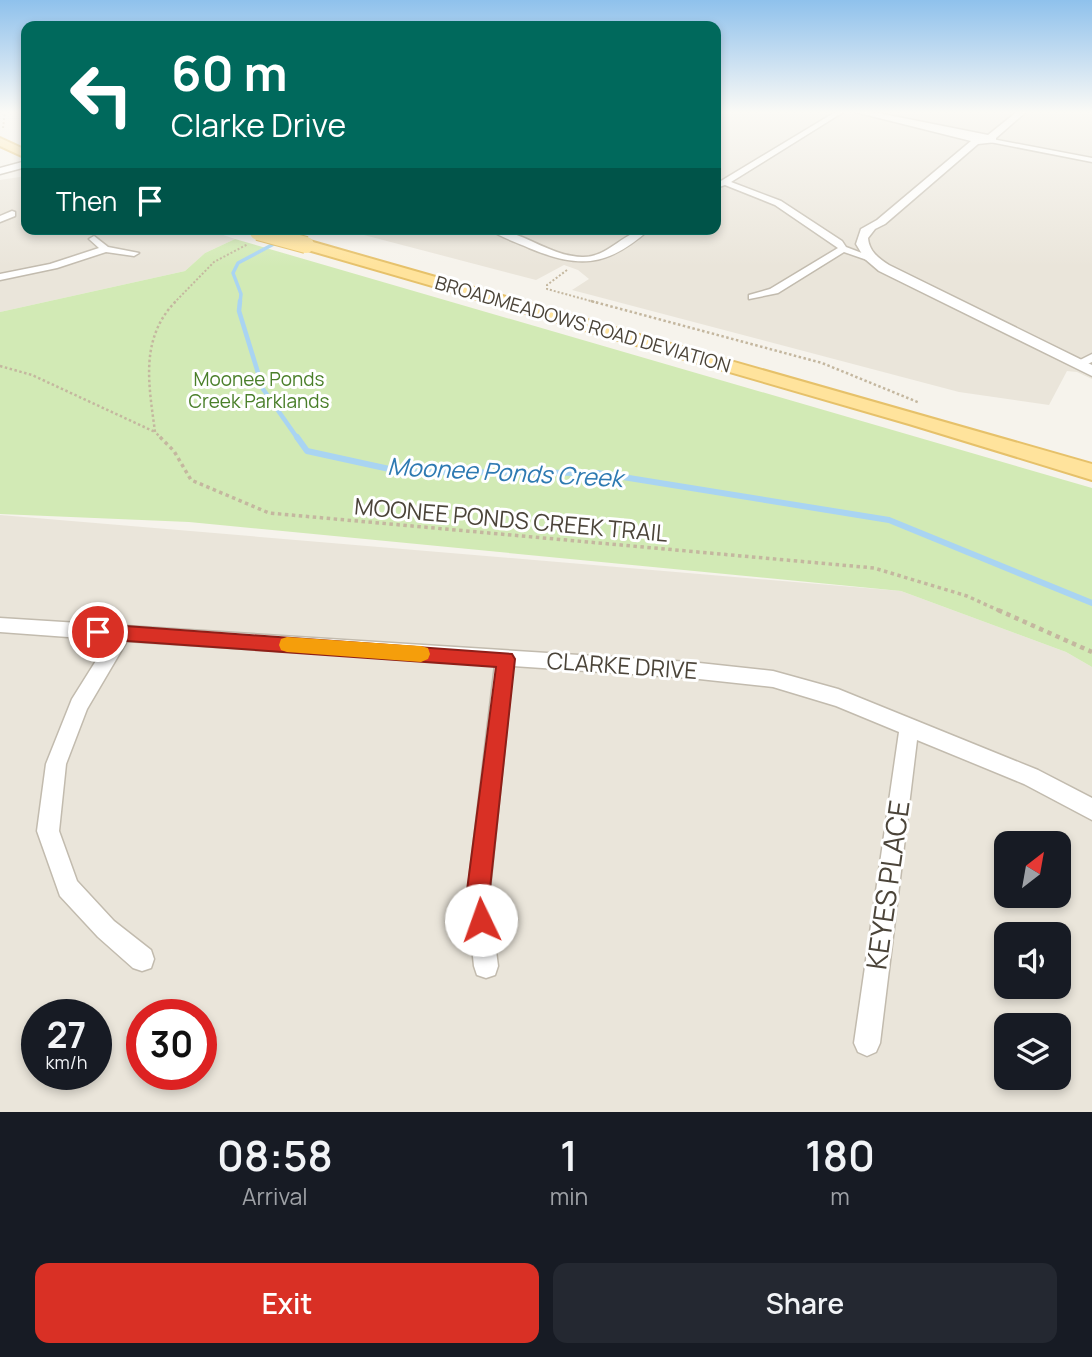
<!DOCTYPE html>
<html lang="en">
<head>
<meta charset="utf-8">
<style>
	body { margin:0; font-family:Manrope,sans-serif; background:#242831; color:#f1f3f6; height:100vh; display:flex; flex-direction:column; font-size:26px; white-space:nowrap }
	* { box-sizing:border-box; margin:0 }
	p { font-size:23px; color:#9ea1a6 }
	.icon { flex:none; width:38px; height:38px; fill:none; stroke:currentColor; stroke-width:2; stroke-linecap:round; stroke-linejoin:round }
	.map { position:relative; height:1112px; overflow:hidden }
	.side { display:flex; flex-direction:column; background:#171b24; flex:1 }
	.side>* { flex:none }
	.top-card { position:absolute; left:21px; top:21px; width:700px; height:214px; border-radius:14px; box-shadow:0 4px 10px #0003; background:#00695c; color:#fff; overflow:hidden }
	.needle { width:46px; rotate:31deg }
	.fabs { position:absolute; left:994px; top:831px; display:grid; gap:14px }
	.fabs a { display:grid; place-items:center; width:77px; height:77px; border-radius:14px; background:#171b24; box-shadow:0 4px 10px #0003; font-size:35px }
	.speed { position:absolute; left:21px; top:999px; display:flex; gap:14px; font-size:35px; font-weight:700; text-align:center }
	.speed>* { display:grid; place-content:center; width:91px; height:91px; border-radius:50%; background:#171b24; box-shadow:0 4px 10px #0003; line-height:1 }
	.speed small { font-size:18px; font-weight:400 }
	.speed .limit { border:10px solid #d22; background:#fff; color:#111 }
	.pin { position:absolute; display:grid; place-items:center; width:60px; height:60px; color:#fff; margin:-30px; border:4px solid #fff; border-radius:50%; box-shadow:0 2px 7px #0007 }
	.me { position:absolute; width:77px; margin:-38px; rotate:357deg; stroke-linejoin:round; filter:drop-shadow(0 0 5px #0008) }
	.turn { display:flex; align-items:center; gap:24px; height:147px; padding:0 35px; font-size:32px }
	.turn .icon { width:91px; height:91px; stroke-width:2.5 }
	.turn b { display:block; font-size:49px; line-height:60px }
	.then { display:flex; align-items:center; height:66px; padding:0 35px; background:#0003; gap:14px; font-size:26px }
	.eta { display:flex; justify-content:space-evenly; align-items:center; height:119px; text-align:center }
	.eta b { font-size:42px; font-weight:600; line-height:49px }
	.button { display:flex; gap:14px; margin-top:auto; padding:14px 35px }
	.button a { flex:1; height:80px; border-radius:14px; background:#d93025; color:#fff; font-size:28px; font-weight:600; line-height:80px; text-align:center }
	.button a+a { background:#242831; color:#f1f3f6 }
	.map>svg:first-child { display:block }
	.residential { fill:#eae5da; fill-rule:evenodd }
	.green { fill:#d2eab5 }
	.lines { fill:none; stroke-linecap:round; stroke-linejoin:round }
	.stream-far2 { stroke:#a9d4f2; stroke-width:3.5 }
	.stream-far1 { stroke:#a9d4f2; stroke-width:4.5 }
	.stream { stroke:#a9d4f2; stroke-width:6 }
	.minor-casing { stroke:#c2bbae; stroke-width:3 }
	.tertiary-casing { stroke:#c2bbae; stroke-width:3 }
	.primary-casing { stroke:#e6c16a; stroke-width:4 }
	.path-far3 { stroke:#c4b79f; stroke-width:2; stroke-dasharray:2 2; stroke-linecap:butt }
	.path-far2 { stroke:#c4b79f; stroke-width:2.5; stroke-dasharray:2.5 2.5; stroke-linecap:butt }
	.path-far1 { stroke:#c4b79f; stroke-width:3.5; stroke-dasharray:3.5 3.5; stroke-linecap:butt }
	.path { stroke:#c4b79f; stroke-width:4.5; stroke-dasharray:4.5 4.5; stroke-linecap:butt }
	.minor { fill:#fff; fill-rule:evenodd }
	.tertiary { fill:#fff; fill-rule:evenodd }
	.primary { fill:#ffe39c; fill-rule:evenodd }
	.primary-bridge-casing { stroke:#e6c16a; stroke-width:18; stroke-linecap:butt }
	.primary-bridge { stroke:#ffe39c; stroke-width:16 }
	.route { fill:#d93025; stroke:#8d1f18; stroke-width:2 }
	.slow { fill:#f59e0b }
	.labels { text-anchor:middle; stroke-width:6; stroke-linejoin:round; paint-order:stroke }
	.far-street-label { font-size:19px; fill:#4b4439; stroke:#fff }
	.far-park-label { font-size:19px; fill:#4a7f2a; stroke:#fff }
	.street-label { font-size:23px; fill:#4b4439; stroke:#fff }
	.water-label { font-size:24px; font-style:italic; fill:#2e7ab2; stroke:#fff }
	.near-street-label { font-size:28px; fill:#4b4439; stroke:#fff }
</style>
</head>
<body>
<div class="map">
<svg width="1092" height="1112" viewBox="0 0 1092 1112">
	<rect width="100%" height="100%" fill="#f6f3ec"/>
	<!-- residential -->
	<g class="residential">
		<path d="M716,111H1092V379L1077,372L1067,371L1049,405L959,392L572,290L589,279L578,270L564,265L536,280L341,229H716Z"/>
		<path d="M26,176V229H206L235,239L205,253L185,271L0,312V180Z"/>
		<path d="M0,515L901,591L1066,652L1092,667V1112H0ZM1006,844H1059V896H1006ZM1006,934H1059V987H1006ZM37,1015H96V1074H37ZM142,1015H201V1074H142ZM1006,1026H1059V1078H1006Z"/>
	</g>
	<!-- green -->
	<path class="green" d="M235,239L1092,488V667L1066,652L901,591L189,522L0,514V312L185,271L205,253Z"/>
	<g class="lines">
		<!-- stream-far2 -->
		<path class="stream-far2" d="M240,303L241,294L233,273L238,263L302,229"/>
		<!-- stream-far1 -->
		<path class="stream-far1" d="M240,301L239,311L263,389L298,439"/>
		<!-- stream -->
		<path class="stream" d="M297,437L307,451L403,472L598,473L889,520L1092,603"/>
		<!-- minor casing -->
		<g class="minor-casing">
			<g id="minor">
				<path d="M837,111H845L731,182L781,201L842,241L846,247L875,258L870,261L844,252L778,293L749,299V295L770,289L838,248L775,205L725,185L716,188V184Z"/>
				<path d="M992,139L1092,158V162L990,142Z"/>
				<path d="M12,211L15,212V216L0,222V216Z"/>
				<path d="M489,229C521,229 548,256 582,257C609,258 625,229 650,229C607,267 580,269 529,248C516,242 500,237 489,229Z"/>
				<path d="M94,236L108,247L139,253L134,256L106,252L57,268L0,280V274L50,264L99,248L89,239Z"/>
				<path d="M1092,354V362L1078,368L1072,364Z"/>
				<path d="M0,618L690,662L773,671L838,689L1038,770L1092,798V820L1024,784L917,740L880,1043L876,1052L867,1056L858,1052L854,1043L899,732L836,706L773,687L690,678L513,666L489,898L498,966L495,975L486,978L477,975L474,966L467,898L495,665L127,641L87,709L66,764L59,831L77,881L114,921L151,950L154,959L151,968L142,971L133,968L98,937L60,896L37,831L46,764L72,699L109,640L0,632Z"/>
			</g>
		</g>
		<!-- tertiary casing -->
		<g class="tertiary-casing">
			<g id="tertiary">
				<path d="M851,111H868L988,135L1018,111H1027L996,138V142L978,144L885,224L875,229L868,238C869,251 878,258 889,265L1092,365V376L879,271L865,259L856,244L861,229L877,220L971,141Z"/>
				<path d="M26,161V167L0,174V168Z"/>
			</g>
		</g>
		<!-- primary casing -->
		<g class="primary-casing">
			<g id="primary">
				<path d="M0,138L26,150V158L0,146Z"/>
				<path d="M306,240L1092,464V480L909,424L301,248L298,245L301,242Z"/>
			</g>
		</g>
		<!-- path-far3 -->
		<g class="path-far3">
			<path d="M3,128L5,111"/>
			<path d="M567,270L547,285V289L598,303"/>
			<path d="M174,303L214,262L248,244"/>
		</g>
		<!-- path-far2 -->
		<g class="path-far2">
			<path d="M591,301L822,363L920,403"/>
			<path d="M0,366L32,375L155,432"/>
			<path d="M162,439L155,432C149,385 139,339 176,301"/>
		</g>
		<!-- path-far1 -->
		<path class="path-far1" d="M160,437L174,451L191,480L269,513L874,568L967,596L1002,612"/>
		<!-- path -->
		<path class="path" d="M998,610L1092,652"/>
		<!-- minor -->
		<use href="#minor" class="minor"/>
		<!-- tertiary -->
		<use href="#tertiary" class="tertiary"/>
		<!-- primary -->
		<use href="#primary" class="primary"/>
		<!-- primary-bridge casing -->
		<g class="primary-bridge-casing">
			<path id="primary-bridge" d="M258,232L306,245"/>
		</g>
		<!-- primary-bridge -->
		<use href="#primary-bridge" class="primary-bridge"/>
	</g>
	<!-- sky -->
	<linearGradient id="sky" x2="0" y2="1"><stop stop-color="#8fc1ec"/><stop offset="0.42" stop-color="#fbfaf6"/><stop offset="1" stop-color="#fbfaf6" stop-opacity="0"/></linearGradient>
	<rect width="1092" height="267" fill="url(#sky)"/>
	<!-- route -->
	<path class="route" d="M98,624L512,654L515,659L489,898L493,920L489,929L481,932L472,929L466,898L496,667L98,639L92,637L89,632L92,627Z"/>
	<!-- slow -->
	<path class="slow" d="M287,637L421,646L428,648L430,654L428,659L421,662L287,652L281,650L279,645L281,639Z"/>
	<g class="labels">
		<!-- far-street labels -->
		<g class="far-street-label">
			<text transform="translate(583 324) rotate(16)" y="7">BROADMEADOWS ROAD DEVIATION</text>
		</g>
		<!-- far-park labels -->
		<g class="far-park-label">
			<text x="259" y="386">Moonee Ponds<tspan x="259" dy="22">Creek Parklands</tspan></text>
		</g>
		<!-- street labels -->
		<g class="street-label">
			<text transform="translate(511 520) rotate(5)" y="8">MOONEE PONDS CREEK TRAIL</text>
			<text transform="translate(622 666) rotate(4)" y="8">CLARKE DRIVE</text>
		</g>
		<!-- water labels -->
		<g class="water-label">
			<text transform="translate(505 473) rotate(3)" y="8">Moonee Ponds Creek</text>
		</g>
		<!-- near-street labels -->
		<g class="near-street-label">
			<text transform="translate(888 885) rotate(-82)" y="10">KEYES PLACE</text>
		</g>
	</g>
</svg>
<div class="fabs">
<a><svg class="needle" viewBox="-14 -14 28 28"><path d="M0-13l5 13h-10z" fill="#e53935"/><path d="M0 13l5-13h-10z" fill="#9ea1a6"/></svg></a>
<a><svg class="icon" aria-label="sound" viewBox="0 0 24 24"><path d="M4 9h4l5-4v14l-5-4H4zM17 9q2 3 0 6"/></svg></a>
<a><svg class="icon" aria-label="layers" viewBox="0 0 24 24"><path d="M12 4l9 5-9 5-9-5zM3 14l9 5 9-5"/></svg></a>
</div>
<div class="speed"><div>27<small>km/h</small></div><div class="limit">30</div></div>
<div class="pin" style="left:98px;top:632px;background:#d93025"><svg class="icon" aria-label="arrive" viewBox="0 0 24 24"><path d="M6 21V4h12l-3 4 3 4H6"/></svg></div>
<svg class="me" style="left:481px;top:920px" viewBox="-20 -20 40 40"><circle r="19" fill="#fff"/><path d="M0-13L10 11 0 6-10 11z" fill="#d93025"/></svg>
<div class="top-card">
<div class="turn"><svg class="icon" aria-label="left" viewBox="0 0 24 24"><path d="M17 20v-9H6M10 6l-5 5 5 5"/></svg><div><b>60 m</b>Clarke Drive</div></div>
<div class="then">Then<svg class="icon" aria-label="arrive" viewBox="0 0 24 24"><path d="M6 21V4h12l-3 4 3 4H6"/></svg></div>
</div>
</div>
<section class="side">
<div class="eta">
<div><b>08:58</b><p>Arrival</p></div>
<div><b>1</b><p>min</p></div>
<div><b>180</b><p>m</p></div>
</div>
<div class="button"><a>Exit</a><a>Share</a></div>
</section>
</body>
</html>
